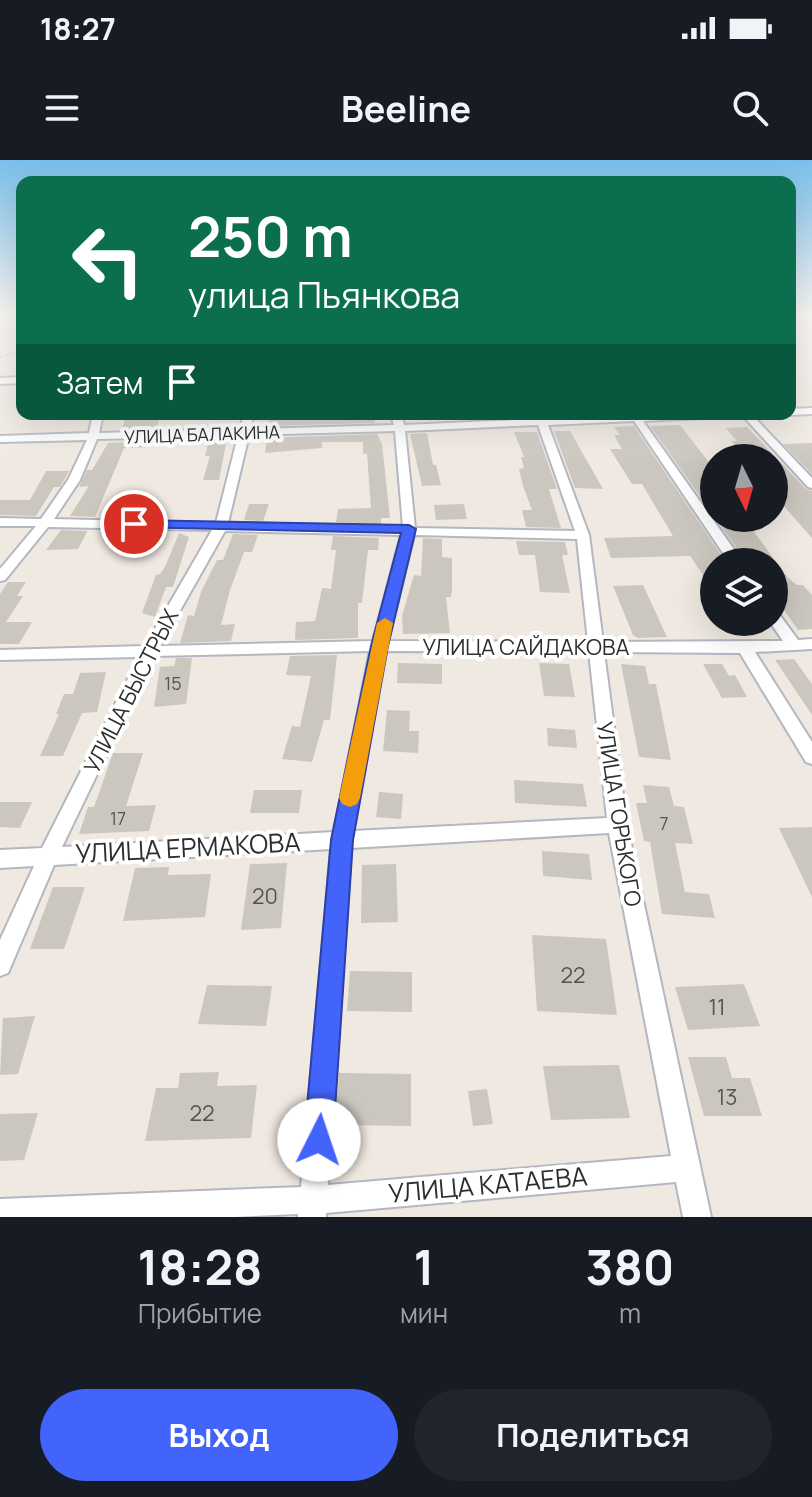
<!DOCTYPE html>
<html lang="ru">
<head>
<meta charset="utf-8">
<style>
	body { margin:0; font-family:Manrope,sans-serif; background:#20242c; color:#f1f3f6; height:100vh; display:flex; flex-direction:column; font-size:30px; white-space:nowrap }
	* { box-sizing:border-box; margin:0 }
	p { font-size:26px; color:#9ea1a6 }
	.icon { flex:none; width:44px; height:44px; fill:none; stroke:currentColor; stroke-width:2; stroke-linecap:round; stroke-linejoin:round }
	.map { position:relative; height:1057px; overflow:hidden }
	.details { display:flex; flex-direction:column; background:#171b24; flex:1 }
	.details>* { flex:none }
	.banner { position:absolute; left:16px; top:16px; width:780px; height:244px; border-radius:16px; box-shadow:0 8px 32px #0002; background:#0b6e4f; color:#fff; overflow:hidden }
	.needle { width:52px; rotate:175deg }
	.controls { position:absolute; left:700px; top:284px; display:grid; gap:16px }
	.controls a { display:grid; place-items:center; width:88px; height:88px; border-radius:50%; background:#171b24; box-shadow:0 8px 32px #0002; font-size:40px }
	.pin { position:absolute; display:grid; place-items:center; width:68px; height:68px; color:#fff; margin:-34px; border:4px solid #fff; border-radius:50%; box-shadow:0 2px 8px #0007 }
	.me { position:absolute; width:88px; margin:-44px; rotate:4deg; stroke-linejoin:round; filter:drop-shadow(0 0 6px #0008) }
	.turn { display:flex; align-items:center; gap:28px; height:168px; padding:0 40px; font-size:36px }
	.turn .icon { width:104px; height:104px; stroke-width:2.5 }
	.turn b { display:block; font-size:56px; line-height:68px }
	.then { display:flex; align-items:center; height:76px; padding:0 40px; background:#0003; gap:16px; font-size:30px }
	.eta { display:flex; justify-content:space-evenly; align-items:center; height:136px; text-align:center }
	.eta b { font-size:48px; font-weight:700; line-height:56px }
	.cta { display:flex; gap:16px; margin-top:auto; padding:16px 40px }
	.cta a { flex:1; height:92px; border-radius:48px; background:#4264fb; color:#fff; font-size:32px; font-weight:700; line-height:92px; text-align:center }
	.cta a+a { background:#20242c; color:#f1f3f6 }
	.status { display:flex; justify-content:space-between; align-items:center; height:56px; padding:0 40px; background:#171b24; direction:ltr }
	.status svg { height:22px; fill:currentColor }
	header { display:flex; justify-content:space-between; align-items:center; height:104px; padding:0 40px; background:#171b24; font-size:36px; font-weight:700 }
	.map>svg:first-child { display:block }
	.building { fill:#cbc7bf }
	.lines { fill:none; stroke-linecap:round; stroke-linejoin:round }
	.street-casing { stroke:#b4b7c1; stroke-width:4 }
	.path { stroke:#c9c9c9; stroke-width:2; stroke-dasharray:3 2; stroke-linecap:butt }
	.street { fill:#fff; fill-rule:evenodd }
	.route { fill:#4264fb; stroke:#2b41a3; stroke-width:2 }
	.slow { fill:#f59e0b }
	.labels { text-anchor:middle; stroke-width:8; stroke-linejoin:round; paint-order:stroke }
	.far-street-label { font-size:18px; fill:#2e2e2e; stroke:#fff }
	.number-label { font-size:18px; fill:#555452 }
	.street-label { font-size:22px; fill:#2e2e2e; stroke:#fff }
	.near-number-label { font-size:22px; fill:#555452 }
	.near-street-label { font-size:26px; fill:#2e2e2e; stroke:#fff }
</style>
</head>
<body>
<div class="status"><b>18:27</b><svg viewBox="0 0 49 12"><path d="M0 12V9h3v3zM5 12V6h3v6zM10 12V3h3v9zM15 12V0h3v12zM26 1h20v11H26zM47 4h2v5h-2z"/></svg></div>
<header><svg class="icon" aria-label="menu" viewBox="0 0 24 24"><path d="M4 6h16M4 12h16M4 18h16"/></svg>Beeline<svg class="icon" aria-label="search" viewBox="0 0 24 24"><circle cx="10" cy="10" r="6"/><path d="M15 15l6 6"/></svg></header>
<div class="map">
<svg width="812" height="1057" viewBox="0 0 812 1057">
	<rect width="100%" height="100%" fill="#efe9e1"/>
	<!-- building -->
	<g class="building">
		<path d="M375,254V263L268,266L269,257Z"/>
		<path d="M126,257H160L157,268L122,269Z"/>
		<path d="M680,265L714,309V356L650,266Z"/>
		<path d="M634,266L723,398H714V431L690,396L611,398L604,378L673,376L642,324H632L610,289H622L614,275H620L614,267Z"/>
		<path d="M747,267L806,329L812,331V378L774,335V298H746L731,281H737L726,268Z"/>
		<path d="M554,271H570L603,329L575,328Z"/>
		<path d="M514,272H537L557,329H549L561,368L526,367L522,350H532L523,326L519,309L524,308L521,297H524Z"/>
		<path d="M427,273L433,305H436L441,325L422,326L410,274Z"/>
		<path d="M377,274L382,284L390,358H381V364L336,362L338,349L371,348L367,294H363V282H322V288L265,293L267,278Z"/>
		<path d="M227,279L219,320H203L210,296H205L209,280Z"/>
		<path d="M153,281L151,287L124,288L95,357L70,356L89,326L79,327L87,310H92L108,283Z"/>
		<path d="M812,283V314L783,284Z"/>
		<path d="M46,311H69L60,327H54L36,356L0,355V340H30Z"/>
		<path d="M161,343L153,358H126L132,344Z"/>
		<path d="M249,344H269L263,361L244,360Z"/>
		<path d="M464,344L467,359L436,360L434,345Z"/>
		<path d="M742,362L747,369H752L788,418L797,425H803L812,435V469L798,470L774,436V399L745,400L719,363Z"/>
		<path d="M61,370L87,371V372L78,389L46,390Z"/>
		<path d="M179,373L189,377L173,427H166L155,457L142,453L156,415L160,414L165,407Z"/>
		<path d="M233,374L258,375L252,392H244L230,430L221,465L235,464L231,481L180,483L188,455L194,456L201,432L217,400H223Z"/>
		<path d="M333,376L379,378L378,390H368L362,443H358V478L295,480L296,462L315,461L322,428L331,429L336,390H331Z"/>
		<path d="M423,378L442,379V397L452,398V429L451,437H446L450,473L403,474L402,456L414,415L421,416Z"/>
		<path d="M516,381L565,382L568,395H562L570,433L540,432L535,395H519Z"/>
		<path d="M8,422H26L17,436H23L6,462H32L19,484H0V434Z"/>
		<path d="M643,425L667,477L638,478L633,475L613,426Z"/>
		<path d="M337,495L330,560H324L312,602L282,599L292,566L300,567L311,516L286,515L290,496Z"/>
		<path d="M176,498H192L186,544L154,547L160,507L174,506Z"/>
		<path d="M794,499L812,524V555L775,500Z"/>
		<path d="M398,503L442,504V524L397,523Z"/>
		<path d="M539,503L569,504L575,537L544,536Z"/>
		<path d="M621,504L645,506L649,524H656L671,600L639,597Z"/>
		<path d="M703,504H722L729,516L735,515L747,537L722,538Z"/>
		<path d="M106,512L97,552L82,553L63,596H40L59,554H56L64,534H73L80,513Z"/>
		<path d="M387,550L410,551L409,571H419L418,593L383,591Z"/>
		<path d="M547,568L575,570L577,588L548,586Z"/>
		<path d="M113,593H143L126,646L156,645L149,671L79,674L88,647H94Z"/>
		<path d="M514,620L583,624L587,647L515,643Z"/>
		<path d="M643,625L669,627L674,646L684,647L693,684L675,683L685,732L709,734L715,758L662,754L650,682L644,681L636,643H647Z"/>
		<path d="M254,630H302L299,653H250Z"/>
		<path d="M379,632L403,634L401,659L376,657Z"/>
		<path d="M0,642H32L20,668L0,667Z"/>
		<path d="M812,667V737L779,668Z"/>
		<path d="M542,691L589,694L592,720L543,716Z"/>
		<path d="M287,703L281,768L241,770L250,704Z"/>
		<path d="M396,704L398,762L361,763L362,705Z"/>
		<path d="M169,707L168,715L211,714L205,757L123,761L135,708Z"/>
		<path d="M53,727H85L64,789H30Z"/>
		<path d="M532,775L606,779L617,855L537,851Z"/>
		<path d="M350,811L412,812V852L347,851Z"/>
		<path d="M744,824L760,866L688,870L675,827Z"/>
		<path d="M207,825L272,826L266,866L198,864Z"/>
		<path d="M35,856L18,914L0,915L3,858Z"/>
		<path d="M688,897H726L732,918H750L762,956H704Z"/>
		<path d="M619,905L630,958L551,960L543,906Z"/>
		<path d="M219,912L217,926L257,925L251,978L145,981L156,928H178L180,913Z"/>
		<path d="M339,913L411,914V966L335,965Z"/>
		<path d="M487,929L493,964L473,966L468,931Z"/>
		<path d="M38,953L24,1000L0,1001V954Z"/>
	</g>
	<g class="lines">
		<!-- street casing -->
		<g class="street-casing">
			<g id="street">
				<path d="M22,217V223L0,224V218Z"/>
				<path d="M812,248V254L790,255L786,254H790V249Z"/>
				<path d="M93,254H103L99,273L240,269L244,254H254L250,269L394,265L391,254H401L404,265L536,259L534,254H544L546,259L667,254H751L812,318V328L808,327L743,256L643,261L743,402H729L634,261L548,265L589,375L603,482L783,481L770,462H774V452L779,454L798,480L812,479V489L755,492L812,582V604L806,602L740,493L604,492L627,665L711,1057H683L676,1022L326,1053V1057H298V1054L235,1057H0V1039L301,1027L331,689L54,705L8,813L0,816V780L34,706L0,708V690L42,688L139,497L0,500V490L145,486L212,370L48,367L5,420L0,421V409L36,366H0V358L41,359L68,320L87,280L0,282V276L89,273ZM538,265L575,371L415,368L405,271ZM395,271L403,367L228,363L249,275ZM238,276L216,363L54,359L80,320L97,279ZM225,371L401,375L373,481L160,486ZM414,375L577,379L588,482L388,481ZM370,491L334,672L62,687L154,496ZM386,491L589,492L607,658L353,671ZM609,673L671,996L328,1025L351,688Z"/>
			</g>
		</g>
		<!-- path -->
		<path class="path" d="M0,197L22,192"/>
		<!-- street -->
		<use href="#street" class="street"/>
	</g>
	<!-- sky -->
	<linearGradient id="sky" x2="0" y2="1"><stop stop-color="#7abfeb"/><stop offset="0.51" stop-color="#f8f5f2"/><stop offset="1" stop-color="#f8f5f2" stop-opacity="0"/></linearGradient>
	<rect width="812" height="304" fill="url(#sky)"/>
	<!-- route -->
	<path class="route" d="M134,360L409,365L416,369L388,486L353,680L333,980L329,990L319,994L308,990L304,980L331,680L371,486L401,373L129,367V361Z"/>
	<!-- slow -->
	<path class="slow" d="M385,458L393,463L360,638L357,644L350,647L342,644L339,638L377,463Z"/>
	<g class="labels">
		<!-- far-street labels -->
		<g class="far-street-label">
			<text transform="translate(202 275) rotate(-2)" y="6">УЛИЦА БАЛАКИНА</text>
		</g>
		<!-- number labels -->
		<g class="number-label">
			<text x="173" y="530">15</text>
			<text x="118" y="665">17</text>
			<text x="664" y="670">7</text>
		</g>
		<!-- street labels -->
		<g class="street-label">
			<text x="526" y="495">УЛИЦА САЙДАКОВА</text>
			<text transform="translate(131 531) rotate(-63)" y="8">УЛИЦА БЫСТРЫХ</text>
			<text transform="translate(619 654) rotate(81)" y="8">УЛИЦА ГОРЬКОГО</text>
		</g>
		<!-- near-number labels -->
		<g class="near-number-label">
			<text x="265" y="744">20</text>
			<text x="573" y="823">22</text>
			<text x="717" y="855">11</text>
			<text x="727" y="945">13</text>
			<text x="202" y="961">22</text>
		</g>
		<!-- near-street labels -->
		<g class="near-street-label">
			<text transform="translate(188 688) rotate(-3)" y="9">УЛИЦА ЕРМАКОВА</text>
			<text transform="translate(488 1025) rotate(-5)" y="9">УЛИЦА КАТАЕВА</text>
		</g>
	</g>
</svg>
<div class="controls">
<a><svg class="needle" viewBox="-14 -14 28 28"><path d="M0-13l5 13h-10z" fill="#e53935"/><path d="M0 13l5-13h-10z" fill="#9ea1a6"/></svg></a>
<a><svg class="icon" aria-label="layers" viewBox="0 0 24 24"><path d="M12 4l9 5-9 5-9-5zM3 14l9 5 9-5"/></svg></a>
</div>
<div class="pin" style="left:134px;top:364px;background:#d93025"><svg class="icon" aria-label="arrive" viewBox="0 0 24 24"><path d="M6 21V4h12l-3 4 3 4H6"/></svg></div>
<svg class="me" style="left:319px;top:980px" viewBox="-20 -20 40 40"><circle r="19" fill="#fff"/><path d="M0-13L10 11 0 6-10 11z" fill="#4264fb"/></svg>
<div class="banner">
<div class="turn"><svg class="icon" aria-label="left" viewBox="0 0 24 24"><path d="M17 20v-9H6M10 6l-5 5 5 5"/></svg><div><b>250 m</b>улица Пьянкова</div></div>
<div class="then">Затем<svg class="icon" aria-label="arrive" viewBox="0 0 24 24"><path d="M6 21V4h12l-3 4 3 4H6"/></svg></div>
</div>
</div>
<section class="details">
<div class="eta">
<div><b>18:28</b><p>Прибытие</p></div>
<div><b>1</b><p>мин</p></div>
<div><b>380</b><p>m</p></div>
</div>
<div class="cta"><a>Выход</a><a>Поделиться</a></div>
</section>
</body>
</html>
